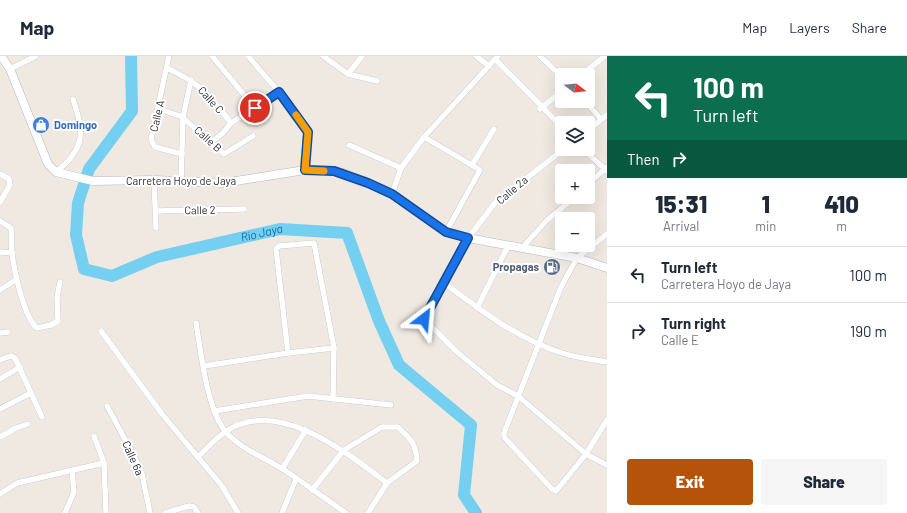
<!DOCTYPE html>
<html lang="en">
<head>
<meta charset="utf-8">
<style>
	body { margin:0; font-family:Barlow,sans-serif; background:#f6f6f7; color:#1f2937; height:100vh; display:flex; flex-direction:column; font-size:15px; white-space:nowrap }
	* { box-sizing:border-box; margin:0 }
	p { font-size:13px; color:#747a83 }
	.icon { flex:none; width:22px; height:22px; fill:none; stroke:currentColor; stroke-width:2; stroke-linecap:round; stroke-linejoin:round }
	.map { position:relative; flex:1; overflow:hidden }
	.details { display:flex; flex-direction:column; background:#fff; width:300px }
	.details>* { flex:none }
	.top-card { background:#0b6e4f; color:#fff; overflow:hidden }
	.needle { width:26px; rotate:106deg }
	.buttons { position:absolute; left:555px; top:12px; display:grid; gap:8px }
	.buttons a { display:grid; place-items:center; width:40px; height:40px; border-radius:4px; background:#fff; box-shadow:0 4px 16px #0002; font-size:20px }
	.pin { position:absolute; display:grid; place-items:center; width:34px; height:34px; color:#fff; margin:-17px; border:2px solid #fff; border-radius:50%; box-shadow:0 1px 4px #0007 }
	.me { position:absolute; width:44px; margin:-22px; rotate:29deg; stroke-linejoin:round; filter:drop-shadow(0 0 3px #0008) }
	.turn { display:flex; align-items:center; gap:14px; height:84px; padding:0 20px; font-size:18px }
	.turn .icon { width:52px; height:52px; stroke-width:2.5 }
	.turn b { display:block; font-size:28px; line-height:34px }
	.then { display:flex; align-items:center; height:38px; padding:0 20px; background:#0003; gap:8px; font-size:15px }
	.eta { display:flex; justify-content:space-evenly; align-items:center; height:68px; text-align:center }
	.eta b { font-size:24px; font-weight:800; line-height:28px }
	.primary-button { display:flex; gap:8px; margin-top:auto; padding:8px 20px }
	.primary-button a { flex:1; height:46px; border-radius:4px; background:#b45309; color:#fff; font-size:16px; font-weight:800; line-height:46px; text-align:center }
	.primary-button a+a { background:#f6f6f7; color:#1f2937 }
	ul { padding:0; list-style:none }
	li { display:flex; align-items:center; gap:12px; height:56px; padding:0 20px; border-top:1px solid #e0e1e3 }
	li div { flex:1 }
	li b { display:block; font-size:15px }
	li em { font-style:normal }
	header { display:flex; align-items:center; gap:24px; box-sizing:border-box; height:56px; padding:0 20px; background:#fff; border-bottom:1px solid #e0e1e3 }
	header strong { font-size:19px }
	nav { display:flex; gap:22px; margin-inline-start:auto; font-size:14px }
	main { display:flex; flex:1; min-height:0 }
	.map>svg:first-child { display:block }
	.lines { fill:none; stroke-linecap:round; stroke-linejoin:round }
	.river { stroke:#75cff0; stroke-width:12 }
	.street-casing { stroke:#b4b7c1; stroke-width:6 }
	.secondary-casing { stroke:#b4b7c1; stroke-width:9 }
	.street { stroke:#fff; stroke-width:5.5 }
	.secondary { stroke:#fff; stroke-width:8 }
	.route-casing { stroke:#114b97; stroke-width:10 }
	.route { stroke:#1a73e8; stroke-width:7 }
	.slow { stroke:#f59e0b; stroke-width:7 }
	.labels { text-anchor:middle; stroke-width:4; stroke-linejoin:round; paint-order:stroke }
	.street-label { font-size:11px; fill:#2e2e2e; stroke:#fff }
	.shop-label { font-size:11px; font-weight:bold; fill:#366cbe; stroke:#fff; text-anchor:start }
	.service-label { font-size:11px; font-weight:bold; fill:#4e5e75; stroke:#fff; text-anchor:end }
	.water-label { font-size:12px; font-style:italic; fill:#0d6fa3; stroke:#fff }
</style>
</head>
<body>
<header>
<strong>Map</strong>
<nav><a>Map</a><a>Layers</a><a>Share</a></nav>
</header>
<main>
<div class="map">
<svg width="607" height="457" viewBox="0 0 607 457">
	<rect width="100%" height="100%" fill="#efe9e1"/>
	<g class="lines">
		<!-- river -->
		<path class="river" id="s1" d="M131,0L132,55L89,113L78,147L76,179L84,213L112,220L157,201L280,173L347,177L379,265L399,309L471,369L464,439L476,457"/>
		<!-- street casing -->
		<g class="street-casing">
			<g id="street">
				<path d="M169,0L151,83L155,91L182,98"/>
				<path d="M212,0L255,52"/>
				<path d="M248,0L279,36L308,76L305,114"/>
				<path d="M323,0L348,18L377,25"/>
				<path d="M476,0L489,10"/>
				<path d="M540,0L562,21"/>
				<path d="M495,3L562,71"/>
				<path d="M167,12C201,28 209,38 231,67"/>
				<path d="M10,13L36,0"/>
				<path d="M348,18L362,0"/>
				<path d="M581,19L605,0"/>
				<path d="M585,45L601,63"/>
				<path d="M159,53L183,61"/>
				<path d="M540,53L562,35"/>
				<path d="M183,62L224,98L253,80"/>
				<path d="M588,74L607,59"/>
				<path d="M424,81L480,114L446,176"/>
				<path d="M211,86L222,78L231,67L279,36"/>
				<path d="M349,89L401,112"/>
				<path d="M564,93L495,147L468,182L424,263L457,296L497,329L518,340L586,398L607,409"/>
				<path d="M583,93L607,115"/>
				<path d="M472,109L494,73"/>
				<path d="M56,116C86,92 84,77 73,43"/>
				<path d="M0,118L9,123L10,129L0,146"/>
				<path d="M154,124L156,172"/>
				<path d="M181,125L183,61L191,24"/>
				<path d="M588,128L607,111"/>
				<path d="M392,138L401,112L424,81L498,0"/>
				<path d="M156,155L244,153"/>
				<path d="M0,165L11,172C12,180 11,189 12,197C14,214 24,262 37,272L51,269L58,265L57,241L60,226"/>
				<path d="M607,178L577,202L561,231L504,377V381L552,433L556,435L586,398L607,364"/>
				<path d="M522,192L547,164L575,141"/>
				<path d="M0,196L12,197"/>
				<path d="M444,227C480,254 518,283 562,297C576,302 592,303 607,306"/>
				<path d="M0,234L17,223"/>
				<path d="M477,252L508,190"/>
				<path d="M196,267C201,296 207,353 225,375C239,392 263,401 281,412C303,426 324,442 346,457"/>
				<path d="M101,275L162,358L222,430L238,457"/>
				<path d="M0,277L8,276"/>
				<path d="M288,297L276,193L279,190L314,187L334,292L333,343"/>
				<path d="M0,304L11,300L15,302L42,361"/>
				<path d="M204,310L288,297L334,292"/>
				<path d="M0,323L20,311"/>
				<path d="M107,350L133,398L142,418L150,457"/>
				<path d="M0,353L31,337"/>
				<path d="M214,355L308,340L391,349"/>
				<path d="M0,381L16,372L28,368"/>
				<path d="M198,401C206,393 215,383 225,376C277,340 347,397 387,427"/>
				<path d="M104,407L106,457"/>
				<path d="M282,413L306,374"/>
				<path d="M312,434L344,394L382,371H398C410,382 416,387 417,405L387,427L368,457"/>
				<path d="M0,438L17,427L104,407L94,380"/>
				<path d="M65,457L74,436L72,415"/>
				<path d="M165,457L189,450L194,451L198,457"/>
				<path d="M282,457L296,423"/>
			</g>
		</g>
		<!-- secondary casing -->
		<g class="secondary-casing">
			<path id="secondary" d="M1,0L10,13L48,108L56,116L93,125L154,124L223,127L305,114L334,115L347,118L392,138L446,176L468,182L577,202L607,212"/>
		</g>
		<!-- street -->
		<use href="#street" class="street"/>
		<!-- secondary -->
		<use href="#secondary" class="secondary"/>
	</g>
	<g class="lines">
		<!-- route casing -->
		<g class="route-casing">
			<path id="route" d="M255,52L279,36L308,76L305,114L334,115L368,127L392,138L446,176L468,182L424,263"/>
		</g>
		<!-- route -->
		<use href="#route" class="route"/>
		<!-- slow -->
		<path class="slow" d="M296,59L308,76L305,114L324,115"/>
	</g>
	<!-- icons -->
	<defs>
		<g id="shop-disc" transform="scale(0.9)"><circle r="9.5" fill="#3f7fe0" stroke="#fff"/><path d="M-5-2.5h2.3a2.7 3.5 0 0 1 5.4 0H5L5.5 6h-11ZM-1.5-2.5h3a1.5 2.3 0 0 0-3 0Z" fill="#fff"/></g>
		<g id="fuel-disc" transform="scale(0.9)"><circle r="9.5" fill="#5c6f8a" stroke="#fff"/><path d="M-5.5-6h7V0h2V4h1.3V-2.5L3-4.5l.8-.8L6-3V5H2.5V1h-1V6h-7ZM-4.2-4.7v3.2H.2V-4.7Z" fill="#fff"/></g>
	</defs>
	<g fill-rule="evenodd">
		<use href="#shop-disc" x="41" y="69"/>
		<use href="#fuel-disc" x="552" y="211"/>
	</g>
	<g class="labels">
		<!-- street labels -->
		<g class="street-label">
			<text transform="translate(211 44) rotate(48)" y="4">Calle C</text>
			<text transform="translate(157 60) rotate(-77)" y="4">Calle A</text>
			<text transform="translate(208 83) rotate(42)" y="4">Calle B</text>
			<text x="181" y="129">Carretera Hoyo de Jaya</text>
			<text transform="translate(512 134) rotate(-40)" y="4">Calle 2a</text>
			<text transform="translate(200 154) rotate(-1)" y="4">Calle 2</text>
			<text transform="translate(133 402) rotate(66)" y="4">Calle 6a</text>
		</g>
		<!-- shop labels -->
		<g class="shop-label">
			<text x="54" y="73">Domingo</text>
		</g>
		<!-- service labels -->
		<g class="service-label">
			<text x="539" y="215">Propagas</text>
		</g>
		<!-- water labels -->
		<g class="water-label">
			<text dy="4" stroke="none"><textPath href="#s1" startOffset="415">Río Jaya</textPath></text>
		</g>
	</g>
</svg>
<div class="buttons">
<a><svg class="needle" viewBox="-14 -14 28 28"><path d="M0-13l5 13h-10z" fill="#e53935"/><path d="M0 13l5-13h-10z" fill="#747a83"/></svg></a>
<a><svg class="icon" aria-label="layers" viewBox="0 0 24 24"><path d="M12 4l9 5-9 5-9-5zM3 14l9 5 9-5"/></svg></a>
<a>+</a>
<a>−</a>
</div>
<div class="pin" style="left:255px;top:52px;background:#d93025"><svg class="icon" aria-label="arrive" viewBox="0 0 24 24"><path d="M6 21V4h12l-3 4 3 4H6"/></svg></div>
<svg class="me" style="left:424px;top:263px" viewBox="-20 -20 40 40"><path d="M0-17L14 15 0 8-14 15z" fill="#1a73e8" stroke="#fff" stroke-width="4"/></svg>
</div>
<section class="details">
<div class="top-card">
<div class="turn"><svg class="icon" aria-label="left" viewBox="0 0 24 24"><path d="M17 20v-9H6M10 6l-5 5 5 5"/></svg><div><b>100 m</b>Turn left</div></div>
<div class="then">Then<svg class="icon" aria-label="right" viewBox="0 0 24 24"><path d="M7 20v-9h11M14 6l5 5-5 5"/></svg></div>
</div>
<div class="eta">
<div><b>15:31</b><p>Arrival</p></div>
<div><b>1</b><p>min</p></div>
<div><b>410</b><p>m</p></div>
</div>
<ul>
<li><svg class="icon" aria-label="left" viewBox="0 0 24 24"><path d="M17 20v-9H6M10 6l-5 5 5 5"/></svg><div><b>Turn left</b><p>Carretera Hoyo de Jaya</p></div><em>100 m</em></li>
<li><svg class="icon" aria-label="right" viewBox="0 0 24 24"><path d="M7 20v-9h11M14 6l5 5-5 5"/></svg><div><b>Turn right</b><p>Calle E</p></div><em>190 m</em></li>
</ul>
<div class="primary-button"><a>Exit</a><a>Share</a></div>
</section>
</main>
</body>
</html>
